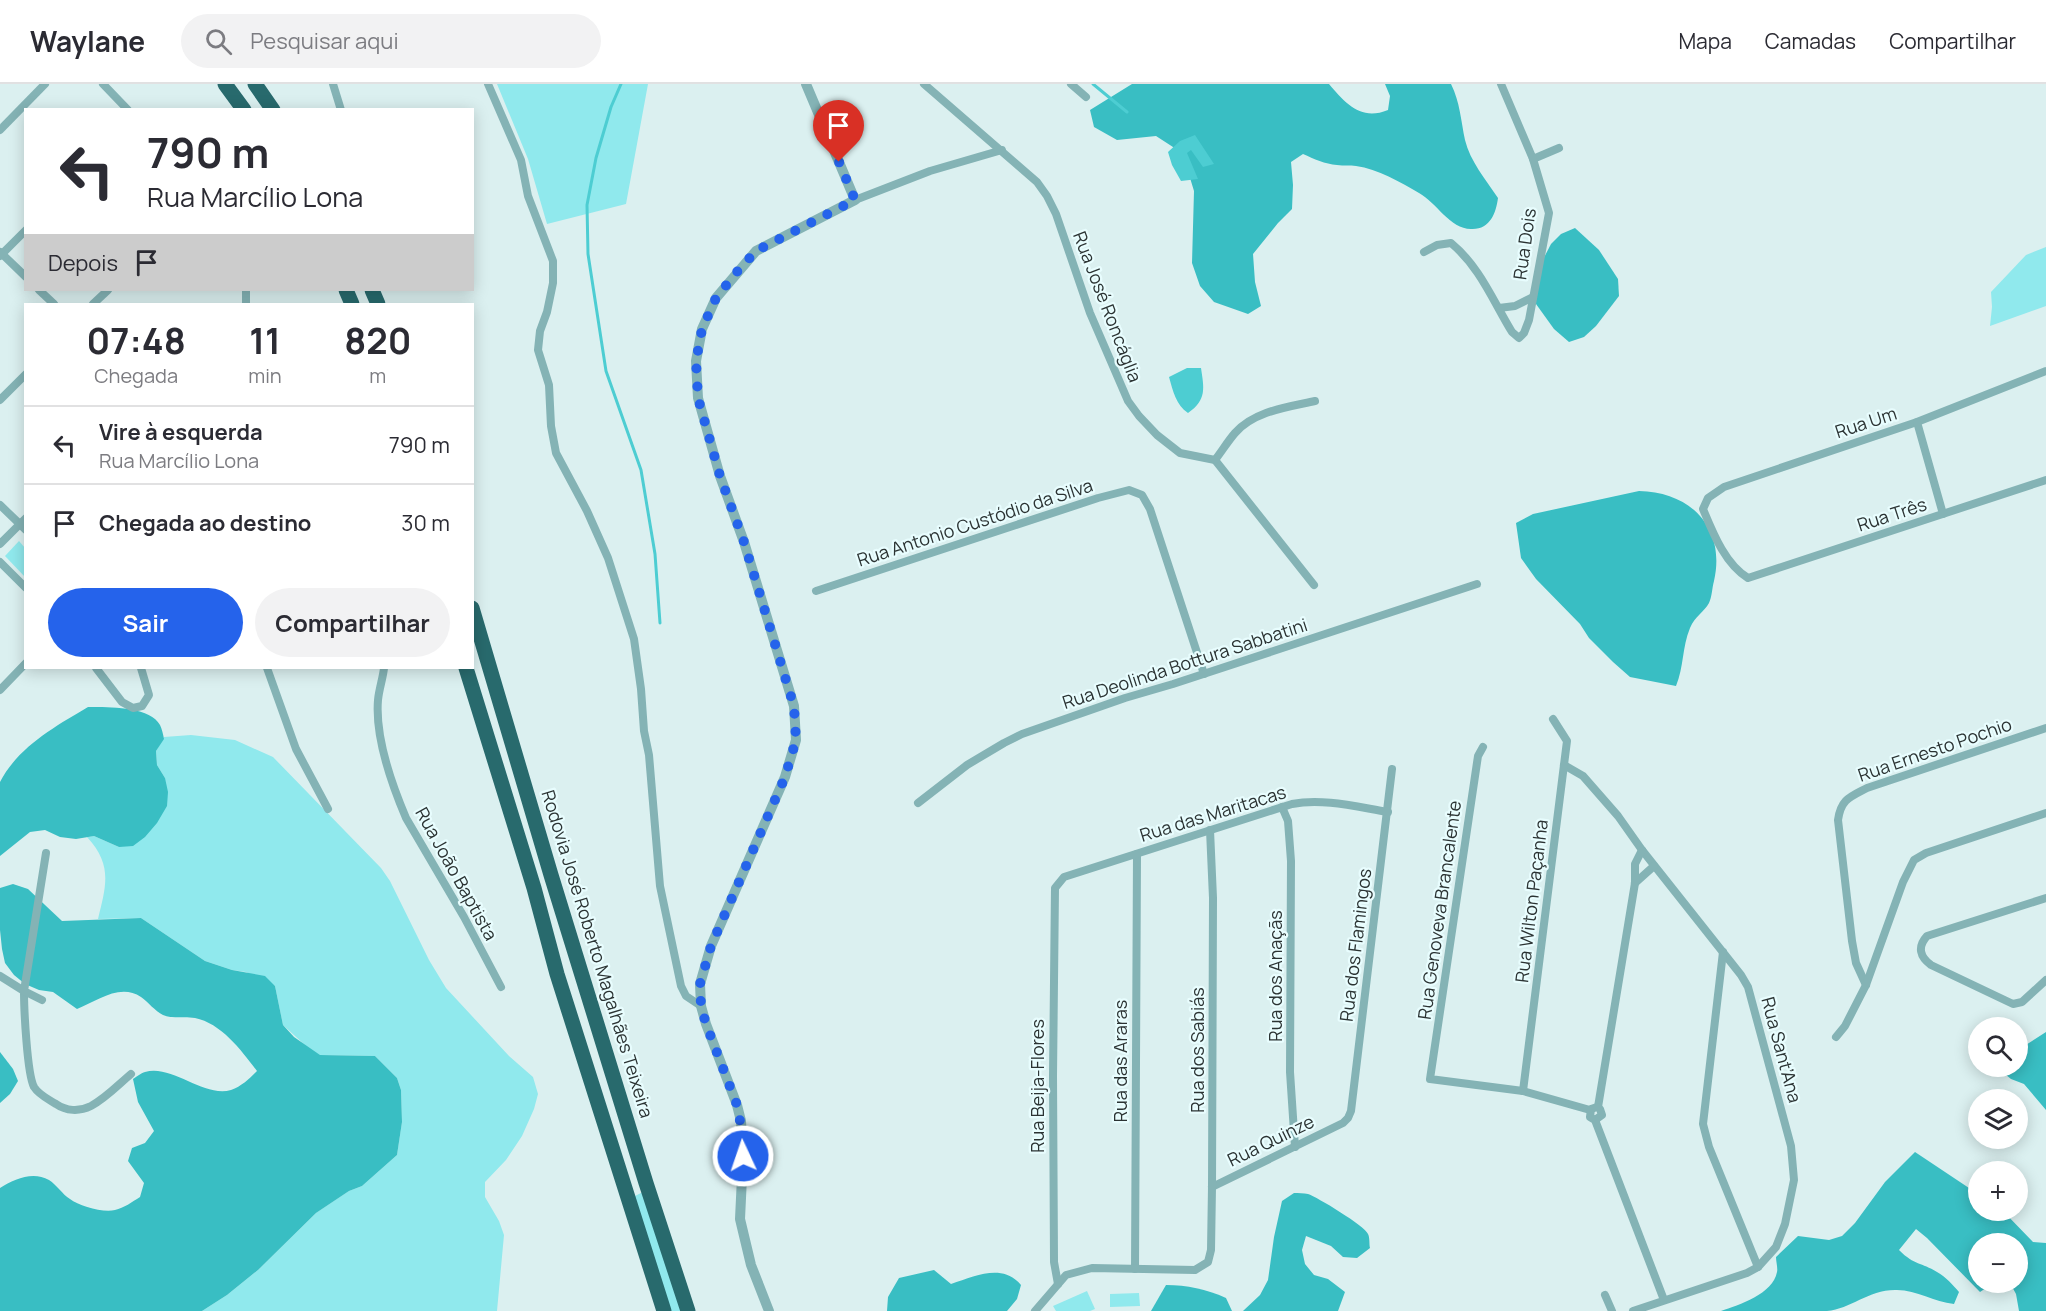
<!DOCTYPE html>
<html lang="pt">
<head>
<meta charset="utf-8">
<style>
	body { margin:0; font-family:Manrope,sans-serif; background:#f2f2f3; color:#2b2b33; height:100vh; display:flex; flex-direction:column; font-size:22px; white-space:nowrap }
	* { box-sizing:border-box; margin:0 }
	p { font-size:20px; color:#7c7c81 }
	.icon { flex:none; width:33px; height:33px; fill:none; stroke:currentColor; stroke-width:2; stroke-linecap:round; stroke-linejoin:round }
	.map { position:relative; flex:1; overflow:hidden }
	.panel { position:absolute; left:24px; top:219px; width:450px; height:366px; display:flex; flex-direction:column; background:#fff; border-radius:0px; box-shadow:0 3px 15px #0003 }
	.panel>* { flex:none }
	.guide { position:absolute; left:24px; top:24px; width:450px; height:183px; border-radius:0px; box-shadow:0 3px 15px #0003; background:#fff; color:#2b2b33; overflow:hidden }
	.controls { position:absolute; left:1968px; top:933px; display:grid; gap:12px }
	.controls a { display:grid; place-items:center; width:60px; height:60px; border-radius:50%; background:#fff; box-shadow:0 3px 15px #0003; font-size:30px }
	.pin { position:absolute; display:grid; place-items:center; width:51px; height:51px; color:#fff; margin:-62px -26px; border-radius:50% 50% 50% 0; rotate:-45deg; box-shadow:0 0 6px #0007 }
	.pin .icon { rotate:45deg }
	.me { position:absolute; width:66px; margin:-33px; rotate:357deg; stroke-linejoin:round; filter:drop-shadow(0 0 4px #0008) }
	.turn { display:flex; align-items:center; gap:21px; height:126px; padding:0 24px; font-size:27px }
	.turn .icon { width:78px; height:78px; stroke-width:2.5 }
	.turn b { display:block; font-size:42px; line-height:51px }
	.then { display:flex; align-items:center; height:57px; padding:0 24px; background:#0003; gap:12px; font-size:22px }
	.eta { display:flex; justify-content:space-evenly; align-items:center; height:102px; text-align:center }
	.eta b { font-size:36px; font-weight:700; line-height:42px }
	.cta { display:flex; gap:12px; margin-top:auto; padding:12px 24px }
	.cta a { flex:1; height:69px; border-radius:36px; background:#2563eb; color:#fff; font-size:24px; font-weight:700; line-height:69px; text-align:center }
	.cta a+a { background:#f2f2f3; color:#2b2b33 }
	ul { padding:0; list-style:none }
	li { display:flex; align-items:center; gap:18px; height:78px; padding:0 24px; border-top:2px solid #e1e1e2 }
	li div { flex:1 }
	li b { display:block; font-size:22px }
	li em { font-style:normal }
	header { display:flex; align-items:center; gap:36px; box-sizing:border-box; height:84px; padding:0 30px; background:#fff; border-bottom:2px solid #e1e1e2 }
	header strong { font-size:28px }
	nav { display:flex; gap:33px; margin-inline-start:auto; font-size:21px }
	.search { width:420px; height:54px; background:#f2f2f3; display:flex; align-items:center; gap:15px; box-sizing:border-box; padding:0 21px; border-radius:33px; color:#7c7c81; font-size:22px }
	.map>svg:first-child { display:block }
	.green { fill:#90e9ed }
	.forest { fill:#39bec3 }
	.water { fill:#4dcdd2 }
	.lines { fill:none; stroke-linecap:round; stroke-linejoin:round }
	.stream { stroke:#4dcdd2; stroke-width:3 }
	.minor { stroke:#84b3b5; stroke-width:8 }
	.tertiary { stroke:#84b3b5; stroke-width:10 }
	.motorway { stroke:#286a6d; stroke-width:15 }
	.route { stroke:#2563eb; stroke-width:10; stroke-dasharray:0 18 }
	.labels { text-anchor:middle; stroke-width:4.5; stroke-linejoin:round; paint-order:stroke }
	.street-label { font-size:18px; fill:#2b3333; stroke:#e8fdfe }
</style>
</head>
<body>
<header>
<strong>Waylane</strong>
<div class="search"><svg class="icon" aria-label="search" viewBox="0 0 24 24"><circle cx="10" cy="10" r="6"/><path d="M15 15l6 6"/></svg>Pesquisar aqui</div>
<nav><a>Mapa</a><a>Camadas</a><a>Compartilhar</a></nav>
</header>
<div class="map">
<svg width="2046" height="1227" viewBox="0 0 2046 1227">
	<rect width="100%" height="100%" fill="#dbf0f0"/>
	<!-- green -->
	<g class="green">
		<path d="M497,0H648L626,120L547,140L528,75Z"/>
		<path d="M2046,163V222L1990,242L1992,223L1991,208L2026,171Z"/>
		<path d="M19,457L25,464V493L5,472Z"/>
		<path d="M191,651L235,656L273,673L381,784L390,797L429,876L446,904L509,972L533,993L538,1010L534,1025L522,1052L506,1076L485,1098V1113L499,1137L504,1151L497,1227H202L227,1211L258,1186L316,1129L349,1107L362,1102L397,1071L402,1038L401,1006L397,994L375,972L319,971L306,962L283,941L275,902L246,888L232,886L205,877L141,834L98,835C106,802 113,781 87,753L94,752L119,763L165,694L157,681L156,667L164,653Z"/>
		<path d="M643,1108L683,1227H669L631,1114Z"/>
		<path d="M1087,1207L1095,1225L1090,1227H1056L1053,1222Z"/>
		<path d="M1139,1209L1140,1222L1110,1223V1210Z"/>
	</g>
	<!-- forest -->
	<g class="forest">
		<path d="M1132,0H1329C1346,20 1361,37 1388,26L1390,12L1385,0H1451C1460,18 1461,37 1465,56C1470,77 1486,96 1498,114C1496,129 1490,146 1471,145C1450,145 1436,118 1419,109C1400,98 1378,85 1356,82C1350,81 1344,82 1337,81C1325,80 1314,75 1303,70L1291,78L1293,101L1292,125L1278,139L1253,170L1255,198L1261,222L1248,230L1214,218L1200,202L1192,179L1194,107L1187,84L1173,63L1156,52L1117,56L1094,43L1090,26Z"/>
		<path d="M1575,144L1599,166L1618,195L1619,212L1596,242L1584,253L1569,258L1554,245L1536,220V189L1551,160L1561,150Z"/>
		<path d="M1639,407C1691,408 1726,444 1714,497C1712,504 1712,513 1709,519C1704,528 1695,532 1690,544C1682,563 1684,583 1676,602L1630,593L1613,578L1589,554L1580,540L1536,495L1521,474L1516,439L1533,430Z"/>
		<path d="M88,623C107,623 150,622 160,641C162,645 163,650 164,655L156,667L157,681L165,694L168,708L167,722L157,739L145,753L133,762L119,763L94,752L76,755L60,753L45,746L30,748L0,772V698C18,663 56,642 88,623Z"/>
		<path d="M13,800L28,805L62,837L141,834L205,877L232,886L265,892L275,902L283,941L294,953L320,971L375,972L397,994L401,1006L402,1038L397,1071L362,1102L349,1107L316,1129L258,1186L227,1211L202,1227H0V1104C14,1095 33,1087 49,1096C57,1101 62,1110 70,1115C79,1122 103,1129 115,1126C124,1124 132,1118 140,1113L144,1099L128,1077L132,1064L145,1059L154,1047L138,1018L133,995C136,993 141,989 145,988C172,980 204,1014 231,1006C242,1002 249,995 257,987C242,967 221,939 195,934C185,932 172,935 163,931C155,927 148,918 141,913C120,899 97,917 77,925L53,908L39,906L25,900L14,891L5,879L2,865L0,846V804Z"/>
		<path d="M2046,948V1026L2024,1000L2011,995L2000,986L2003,983L2018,982V966Z"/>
		<path d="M0,968L13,985L18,997L10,1010L0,1019Z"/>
		<path d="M1915,1068L1978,1110V1126L2003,1127L2033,1158L2046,1159V1227H2019L2016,1210L2010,1199L2018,1198V1160H1978V1198L1992,1199V1200L1980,1208L1927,1154L1916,1145L1899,1166C1915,1182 1921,1178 1937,1188C1946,1193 1953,1201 1959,1208L1954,1220C1934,1218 1917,1206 1897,1206C1869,1205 1851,1225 1827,1227C1792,1227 1756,1227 1721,1227C1739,1221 1773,1210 1777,1188C1778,1184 1776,1178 1776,1173L1798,1152L1829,1156L1842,1152L1855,1139L1885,1098Z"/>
		<path d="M1294,1109C1298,1109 1304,1109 1308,1110C1317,1113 1365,1142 1368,1150C1370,1154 1369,1160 1370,1164L1357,1174L1343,1173L1331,1162L1306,1152L1302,1166L1305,1180L1314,1191L1328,1195L1345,1208L1338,1227H1243L1260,1211L1268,1196L1274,1153L1282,1117Z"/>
		<path d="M934,1186L951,1200C976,1192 1002,1179 1021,1201L1017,1215L1007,1227H887L888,1213L899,1194Z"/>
		<path d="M1166,1201C1187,1201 1206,1205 1226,1214L1232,1227H1151Z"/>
	</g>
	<!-- water -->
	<g class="water">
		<path d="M1195,51L1214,80L1203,83L1191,66L1187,69L1198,95L1181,97L1172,81L1168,68L1180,57Z"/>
		<path d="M1187,284H1201C1204,304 1207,316 1188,329C1176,321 1173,307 1169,293Z"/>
	</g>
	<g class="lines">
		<!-- stream -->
		<g class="stream">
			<path d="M621,0L611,23L596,74L587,121L588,170L606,287L641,386L655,470L660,539"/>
			<path d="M1093,0L1127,28"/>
		</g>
		<!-- minor -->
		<g class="minor">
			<path d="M103,0L128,26"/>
			<path d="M333,0L341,26"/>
			<path d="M488,0L521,76L528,112L553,177V199L547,228L540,247L538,266L549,301L551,342L556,369L587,427L608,474L634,555L641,605L644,647L649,671L660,802L681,902L686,912L701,922"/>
			<path d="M924,0L1037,98L1047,112L1056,130L1090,229L1128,317L1139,332L1157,351L1180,369L1215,376L1314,501"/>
			<path d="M1071,0L1086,13"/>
			<path d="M0,46L45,0"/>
			<path d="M1533,75L1559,64"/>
			<path d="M855,116L930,87L1002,66"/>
			<path d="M0,168L26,193"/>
			<path d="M1424,168L1437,161L1451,159C1480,183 1493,217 1512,248L1519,254L1524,249L1529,236L1549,129L1533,75L1501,0"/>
			<path d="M0,172L26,146"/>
			<path d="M39,206L54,220"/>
			<path d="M93,220L108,206"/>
			<path d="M246,220V206"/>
			<path d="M1499,224L1515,222L1533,213"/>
			<path d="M2046,287L1917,338L1724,403L1708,414L1703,425C1713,449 1725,480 1748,494L2046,396"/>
			<path d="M0,316L26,290"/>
			<path d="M1917,338L1943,430"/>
			<path d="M1215,376C1222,367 1228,357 1235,349C1254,327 1288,323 1315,317"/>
			<path d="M0,421L26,446"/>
			<path d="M0,460L26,434"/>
			<path d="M0,478L26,504"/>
			<path d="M816,507L1098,414L1129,406L1142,411L1150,425L1204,590"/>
			<path d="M96,584L122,618L133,624L142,622L149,611L141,584"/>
			<path d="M267,584L296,665L328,725"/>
			<path d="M384,584C383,594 379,605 378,616C375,652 392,701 406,734L464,833L501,903"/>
			<path d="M0,606L26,579"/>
			<path d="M1483,663L1478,672L1430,995L1523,1007L1590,1026"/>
			<path d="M1564,681L1583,692L1618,732L1642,766L1741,891L1748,903L1791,1062L1794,1096L1785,1140L1776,1163L1758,1183L1747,1189L1633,1227"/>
			<path d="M918,719L967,681L1004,659L1022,650L1125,614L1173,600L1477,500"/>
			<path d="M1282,723L1288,737L1291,777L1290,988L1295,1063"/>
			<path d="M1635,799L1654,782"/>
			<path d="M2046,814L1927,852C1917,863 1920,873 1931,881L2013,920L2022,918L2046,896"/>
			<path d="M1723,868L1703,1040L1709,1063L1758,1183"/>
			<path d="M0,892L24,907C24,924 27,990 34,1003C39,1011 48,1015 56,1020C66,1027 79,1028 91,1022C106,1014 118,1001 131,990"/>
			<path d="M1866,901L1856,879L1852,857L1838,736C1841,715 1850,713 1867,704L2046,644"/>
			<path d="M42,916L24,907L46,769"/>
			<path d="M1836,953L1845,942L1866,901L1903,798L1914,776L1926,769L2046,729"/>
			<path d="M1523,1007L1567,657L1553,635"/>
			<path d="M1598,1023L1635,799V780L1642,766"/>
			<path d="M1595,1036L1602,1031L1600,1025L1597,1023L1591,1025L1590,1033L1595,1036L1664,1216"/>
			<path d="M1212,1103L1343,1039L1348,1034L1351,1027L1392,685"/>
			<path d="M1135,1185L1137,770"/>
			<path d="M1058,1200L1054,1178L1053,992L1055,804L1064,793L1292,720C1323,714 1357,723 1388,728"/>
			<path d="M1605,1211L1612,1227"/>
			<path d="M1035,1227L1066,1191L1092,1184L1195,1186L1208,1178L1211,1166L1212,1103L1213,814L1210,746"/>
		</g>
		<!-- tertiary -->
		<path class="tertiary" d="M769,1227L751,1181L740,1135L743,1072L741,1037L737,1021L706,940L701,922L700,900L711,862L785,693L796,656L794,622L744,458L720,392L698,314L696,277L702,245L716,214L756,167L855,116L806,0"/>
		<!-- motorway -->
		<g class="motorway">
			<path d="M225,0L244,26"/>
			<path d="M255,0L273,26"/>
			<path d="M346,206L352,220"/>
			<path d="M372,206L378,220"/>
			<path d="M472,524L551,791L646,1099L688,1227"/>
			<path d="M466,584L534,804L557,890L664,1227"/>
		</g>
	</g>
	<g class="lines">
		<!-- route -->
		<path class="route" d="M743,1072V1053L737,1021L706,940L701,922L700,900L711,862L785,693L796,656L794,622L788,603L744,458L720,392L698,314L696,277L702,245L716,214L736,189L756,167L855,116L839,78"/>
	</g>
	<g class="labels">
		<!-- street labels -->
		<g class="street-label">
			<text transform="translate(1525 160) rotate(-82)" y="6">Rua Dois</text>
			<text transform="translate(1107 223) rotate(69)" y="6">Rua José Roncáglia</text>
			<text transform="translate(1866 339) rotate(-18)" y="6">Rua Um</text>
			<text transform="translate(1892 431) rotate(-18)" y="6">Rua Três</text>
			<text transform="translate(975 439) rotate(-18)" y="6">Rua Antonio Custódio da Silva</text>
			<text transform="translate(1185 580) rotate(-18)" y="6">Rua Deolinda Bottura Sabbatini</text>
			<text transform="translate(1935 666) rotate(-19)" y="6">Rua Ernesto Pochio</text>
			<text transform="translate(1213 730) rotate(-17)" y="6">Rua das Maritacas</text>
			<text transform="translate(456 790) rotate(61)" y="6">Rua João Baptista</text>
			<text transform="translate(1532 817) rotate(-83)" y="6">Rua Wilton Paçanha</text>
			<text transform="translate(1440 826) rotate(-82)" y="6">Rua Genoveva Brancalente</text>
			<text transform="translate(1356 861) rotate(-83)" y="6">Rua dos Flamingos</text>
			<text transform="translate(597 870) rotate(73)" y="6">Rodovia José Roberto Magalhães Teixeira</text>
			<text transform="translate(1276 892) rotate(-90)" y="6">Rua dos Anaçãs</text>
			<text transform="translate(1198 966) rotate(-90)" y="6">Rua dos Sabiás</text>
			<text transform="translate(1781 966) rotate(75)" y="6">Rua Sant’Ana</text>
			<text transform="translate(1121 977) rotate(-90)" y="6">Rua das Araras</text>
			<text transform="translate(1038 1002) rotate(-90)" y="6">Rua Beija-Flores</text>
			<text transform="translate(1271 1057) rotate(-26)" y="6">Rua Quinze</text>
		</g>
	</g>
</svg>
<div class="controls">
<a><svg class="icon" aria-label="search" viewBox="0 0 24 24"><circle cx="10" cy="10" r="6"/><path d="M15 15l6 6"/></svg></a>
<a><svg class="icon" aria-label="layers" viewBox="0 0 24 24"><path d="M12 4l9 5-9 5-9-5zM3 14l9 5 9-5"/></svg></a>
<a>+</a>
<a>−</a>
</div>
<div class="pin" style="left:839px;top:78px;background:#d93025"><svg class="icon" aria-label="arrive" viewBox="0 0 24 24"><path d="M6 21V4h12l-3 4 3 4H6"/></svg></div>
<svg class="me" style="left:743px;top:1072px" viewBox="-20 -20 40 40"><circle r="17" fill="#2563eb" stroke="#fff" stroke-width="3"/><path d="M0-11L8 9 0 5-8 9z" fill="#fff"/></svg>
<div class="guide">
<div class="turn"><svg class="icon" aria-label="left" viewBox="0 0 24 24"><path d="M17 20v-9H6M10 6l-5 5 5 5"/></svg><div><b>790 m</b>Rua Marcílio Lona</div></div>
<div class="then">Depois<svg class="icon" aria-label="arrive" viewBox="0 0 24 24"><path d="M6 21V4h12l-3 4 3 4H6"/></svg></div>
</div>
<section class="panel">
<div class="eta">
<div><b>07:48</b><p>Chegada</p></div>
<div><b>11</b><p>min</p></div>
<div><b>820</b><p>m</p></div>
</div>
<ul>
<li><svg class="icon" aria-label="left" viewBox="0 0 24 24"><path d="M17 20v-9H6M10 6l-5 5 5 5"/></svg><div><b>Vire à esquerda</b><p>Rua Marcílio Lona</p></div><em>790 m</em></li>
<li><svg class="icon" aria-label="arrive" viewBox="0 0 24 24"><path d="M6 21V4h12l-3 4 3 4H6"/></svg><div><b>Chegada ao destino</b></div><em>30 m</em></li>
</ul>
<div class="cta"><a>Sair</a><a>Compartilhar</a></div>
</section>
</div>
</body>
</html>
